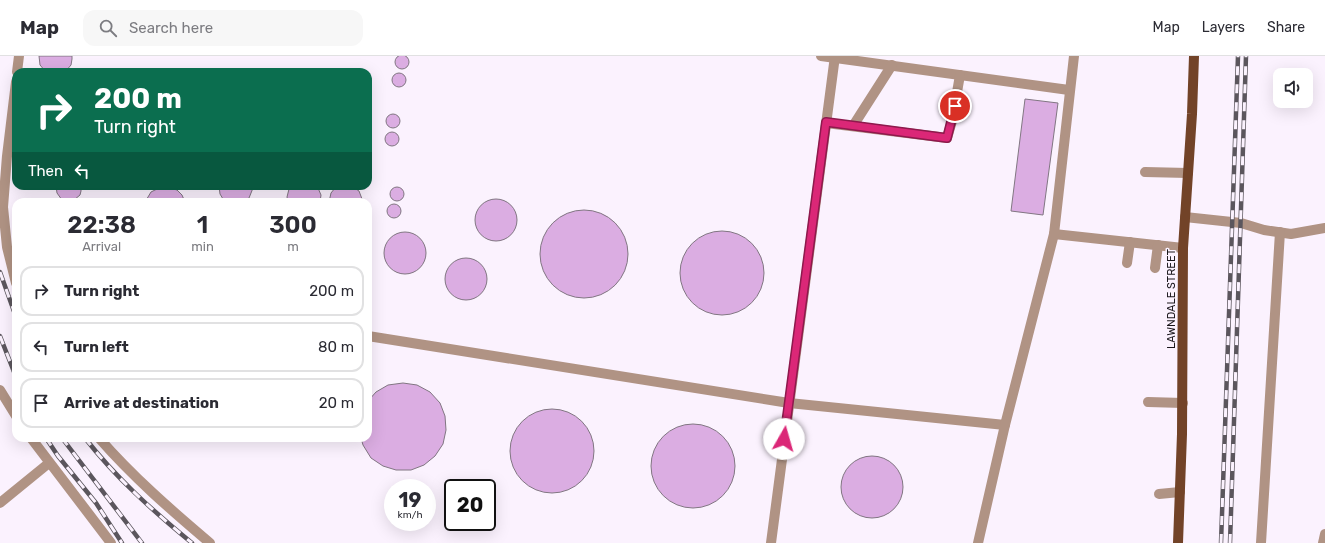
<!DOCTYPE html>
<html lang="en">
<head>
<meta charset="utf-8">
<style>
	body { margin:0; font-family:Rubik,sans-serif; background:#f7f7f7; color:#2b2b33; height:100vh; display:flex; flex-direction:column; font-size:15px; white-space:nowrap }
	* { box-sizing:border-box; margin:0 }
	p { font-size:13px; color:#7c7c81 }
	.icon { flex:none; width:22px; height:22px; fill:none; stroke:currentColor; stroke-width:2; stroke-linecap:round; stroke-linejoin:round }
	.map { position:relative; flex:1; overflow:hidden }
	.panel { position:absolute; left:12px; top:142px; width:360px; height:244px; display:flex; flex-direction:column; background:#fff; border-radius:12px; box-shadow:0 4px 16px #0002 }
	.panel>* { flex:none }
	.top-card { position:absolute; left:12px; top:12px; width:360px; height:122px; border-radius:12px; box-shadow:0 4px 16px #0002; background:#0b6e4f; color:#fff; overflow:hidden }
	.tools { position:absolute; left:1273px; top:12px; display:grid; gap:8px }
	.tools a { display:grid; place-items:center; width:40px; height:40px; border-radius:8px; background:#fff; box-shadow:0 4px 16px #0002; font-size:20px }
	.speed { position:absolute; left:384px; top:423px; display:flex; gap:8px; font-size:20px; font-weight:700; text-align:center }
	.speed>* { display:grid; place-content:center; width:52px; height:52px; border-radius:50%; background:#fff; box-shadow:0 4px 16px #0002; line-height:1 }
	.speed small { font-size:10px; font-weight:400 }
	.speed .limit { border:2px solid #111; border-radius:6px; background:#fff; color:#111 }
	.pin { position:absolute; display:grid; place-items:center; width:34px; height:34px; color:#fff; margin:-17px; border:2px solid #fff; border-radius:50%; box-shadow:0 1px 4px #0007 }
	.me { position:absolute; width:44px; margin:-22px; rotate:7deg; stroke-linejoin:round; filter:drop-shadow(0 0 3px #0008) }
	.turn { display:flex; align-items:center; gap:14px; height:84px; padding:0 16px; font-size:18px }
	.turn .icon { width:52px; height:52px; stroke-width:2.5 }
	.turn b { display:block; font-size:28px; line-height:34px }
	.then { display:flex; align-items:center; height:38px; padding:0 16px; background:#0003; gap:8px; font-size:15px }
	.eta { display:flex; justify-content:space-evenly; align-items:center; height:68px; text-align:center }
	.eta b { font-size:24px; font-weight:600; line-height:28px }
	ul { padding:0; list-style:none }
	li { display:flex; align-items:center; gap:12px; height:50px; margin:0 8px 6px; padding:0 8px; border:2px solid #e1e1e2; border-radius:12px }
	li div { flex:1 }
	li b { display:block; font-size:15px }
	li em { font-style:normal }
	header { display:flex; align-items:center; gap:24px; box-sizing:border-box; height:56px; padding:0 20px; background:#fff; border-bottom:1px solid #e1e1e2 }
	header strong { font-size:19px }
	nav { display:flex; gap:22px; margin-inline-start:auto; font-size:14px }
	.search { width:280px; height:36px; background:#f7f7f7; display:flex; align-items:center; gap:10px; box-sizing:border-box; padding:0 14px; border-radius:12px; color:#7c7c81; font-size:15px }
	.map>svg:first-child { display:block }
	.building { fill:#dbade2; stroke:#817682 }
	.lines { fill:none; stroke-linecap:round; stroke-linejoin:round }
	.minor { stroke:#b09384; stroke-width:10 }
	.major { stroke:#724328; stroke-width:10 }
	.rail-casing { stroke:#5b565d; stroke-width:4.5 }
	.rail { stroke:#fbf2fe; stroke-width:3; stroke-dasharray:9; stroke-linecap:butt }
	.route-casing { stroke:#8e194d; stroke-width:10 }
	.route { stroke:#db2777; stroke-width:7 }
	.labels { text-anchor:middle; stroke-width:3; stroke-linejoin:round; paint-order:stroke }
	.street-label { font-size:11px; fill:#19151a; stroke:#fbf2fe }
</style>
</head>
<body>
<header>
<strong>Map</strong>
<div class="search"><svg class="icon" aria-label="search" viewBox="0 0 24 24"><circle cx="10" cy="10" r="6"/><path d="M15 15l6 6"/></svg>Search here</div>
<nav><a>Map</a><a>Layers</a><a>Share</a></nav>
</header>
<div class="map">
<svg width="1325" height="487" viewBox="0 0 1325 487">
	<rect width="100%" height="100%" fill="#fbf2fe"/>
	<!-- building -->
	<g class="building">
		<circle cx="402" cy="6" r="7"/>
		<path d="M39,0H72V3L71,9L65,16H46L40,9Z"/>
		<circle cx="399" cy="24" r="7"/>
		<path d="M1025,43L1058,47L1043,159L1011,155Z"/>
		<circle cx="393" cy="65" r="7"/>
		<circle cx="392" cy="83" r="7"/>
		<path d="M56,130H81V135L80,139L74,144L65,145L62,144L57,137Z"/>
		<path d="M219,130H253V132L249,142L244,146H227L223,143L220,138Z"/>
		<path d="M292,130H316L318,132L321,139L320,146H288L287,141L289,133Z"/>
		<path d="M340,130L353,131L359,135L362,143V146H329L331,137L335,132Z"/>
		<path d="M163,131L170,132L177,134L182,139L185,146H145L151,136L157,133Z"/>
		<circle cx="397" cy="138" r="7"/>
		<circle cx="496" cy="164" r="21"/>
		<circle cx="394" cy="155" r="7"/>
		<circle cx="584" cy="198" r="44"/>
		<circle cx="722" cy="217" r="42"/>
		<circle cx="405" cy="197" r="21"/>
		<circle cx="466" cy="223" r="21"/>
		<path d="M403,327L417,329L430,336L440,347L445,360L446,374L443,388L435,400L424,409L411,414H396L383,410L371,402L363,389L361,382H368V345L376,336L388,329Z"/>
		<circle cx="552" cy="395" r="42"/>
		<circle cx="693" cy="410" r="42"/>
		<circle cx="872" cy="431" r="31"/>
	</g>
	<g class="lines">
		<!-- minor -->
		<g class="minor">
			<path d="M821,0L1069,34"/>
			<path d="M17,16L19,0"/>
			<path d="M16,26L7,100L3,151L7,191L16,227"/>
			<path d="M826,67L947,82L952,65L960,19"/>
			<path d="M853,70L892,9"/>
			<path d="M1145,116L1188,117"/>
			<path d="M1185,161L1241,167L1264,174L1291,178L1325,172"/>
			<path d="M1054,178L1183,192"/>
			<path d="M1127,207L1130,186"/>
			<path d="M1155,212L1158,189"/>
			<path d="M368,280L789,347L1005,369"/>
			<path d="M0,334L16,360"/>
			<path d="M1148,346L1183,347"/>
			<path d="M31,382L111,487"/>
			<path d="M99,382C133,421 171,454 210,487"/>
			<path d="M1159,438L1180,436"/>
			<path d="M0,447L49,407"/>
			<path d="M771,487L835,0"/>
			<path d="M978,487L1005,369L1054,178L1074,0"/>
			<path d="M1261,487L1280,176"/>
			<path d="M1323,487L1325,478"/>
		</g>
		<!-- major -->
		<path class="major" d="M1178,487L1182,378L1183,192L1192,58L1194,0"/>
		<!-- rail casing -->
		<g class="rail-casing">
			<g id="rail">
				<path d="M0,216L16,261"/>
				<path d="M0,280L16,321"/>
				<path d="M46,382L58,400L96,447L122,487"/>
				<path d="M62,382L142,487"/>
				<path d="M85,382C116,422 153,455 192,487"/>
				<path d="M1221,487L1238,0"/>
				<path d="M1230,487L1246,0"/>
			</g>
		</g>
		<!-- rail -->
		<use href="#rail" class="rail"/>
	</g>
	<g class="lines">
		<!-- route casing -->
		<g class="route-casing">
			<path id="route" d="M784,383L826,66L947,82L955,50"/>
		</g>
		<!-- route -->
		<use href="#route" class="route"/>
	</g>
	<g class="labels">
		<!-- street labels -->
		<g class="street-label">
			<text transform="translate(1171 243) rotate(-90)" y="4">LAWNDALE STREET</text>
		</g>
	</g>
</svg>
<div class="tools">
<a><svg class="icon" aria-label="sound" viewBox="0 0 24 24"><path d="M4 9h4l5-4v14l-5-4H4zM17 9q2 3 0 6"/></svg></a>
</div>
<div class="speed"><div>19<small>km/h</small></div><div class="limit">20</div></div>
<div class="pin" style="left:955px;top:50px;background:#d93025"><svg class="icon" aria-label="arrive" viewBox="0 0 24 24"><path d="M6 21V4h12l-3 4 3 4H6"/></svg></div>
<svg class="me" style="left:784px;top:383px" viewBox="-20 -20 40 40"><circle r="19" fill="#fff"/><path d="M0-13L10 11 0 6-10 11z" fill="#db2777"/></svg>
<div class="top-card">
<div class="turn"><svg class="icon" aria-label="right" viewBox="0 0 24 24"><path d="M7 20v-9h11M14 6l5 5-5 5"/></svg><div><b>200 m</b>Turn right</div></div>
<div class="then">Then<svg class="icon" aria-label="left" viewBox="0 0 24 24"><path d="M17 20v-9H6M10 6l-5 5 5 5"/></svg></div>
</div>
<section class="panel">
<div class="eta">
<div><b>22:38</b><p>Arrival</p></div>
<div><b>1</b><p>min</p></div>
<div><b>300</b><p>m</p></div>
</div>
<ul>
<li><svg class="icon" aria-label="right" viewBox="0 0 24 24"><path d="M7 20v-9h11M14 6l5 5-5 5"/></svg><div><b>Turn right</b></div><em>200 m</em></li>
<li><svg class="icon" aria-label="left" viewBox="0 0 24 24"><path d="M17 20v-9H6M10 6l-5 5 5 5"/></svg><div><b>Turn left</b></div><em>80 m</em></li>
<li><svg class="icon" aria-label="arrive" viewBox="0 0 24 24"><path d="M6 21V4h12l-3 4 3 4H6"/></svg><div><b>Arrive at destination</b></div><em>20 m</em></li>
</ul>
</section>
</div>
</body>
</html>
